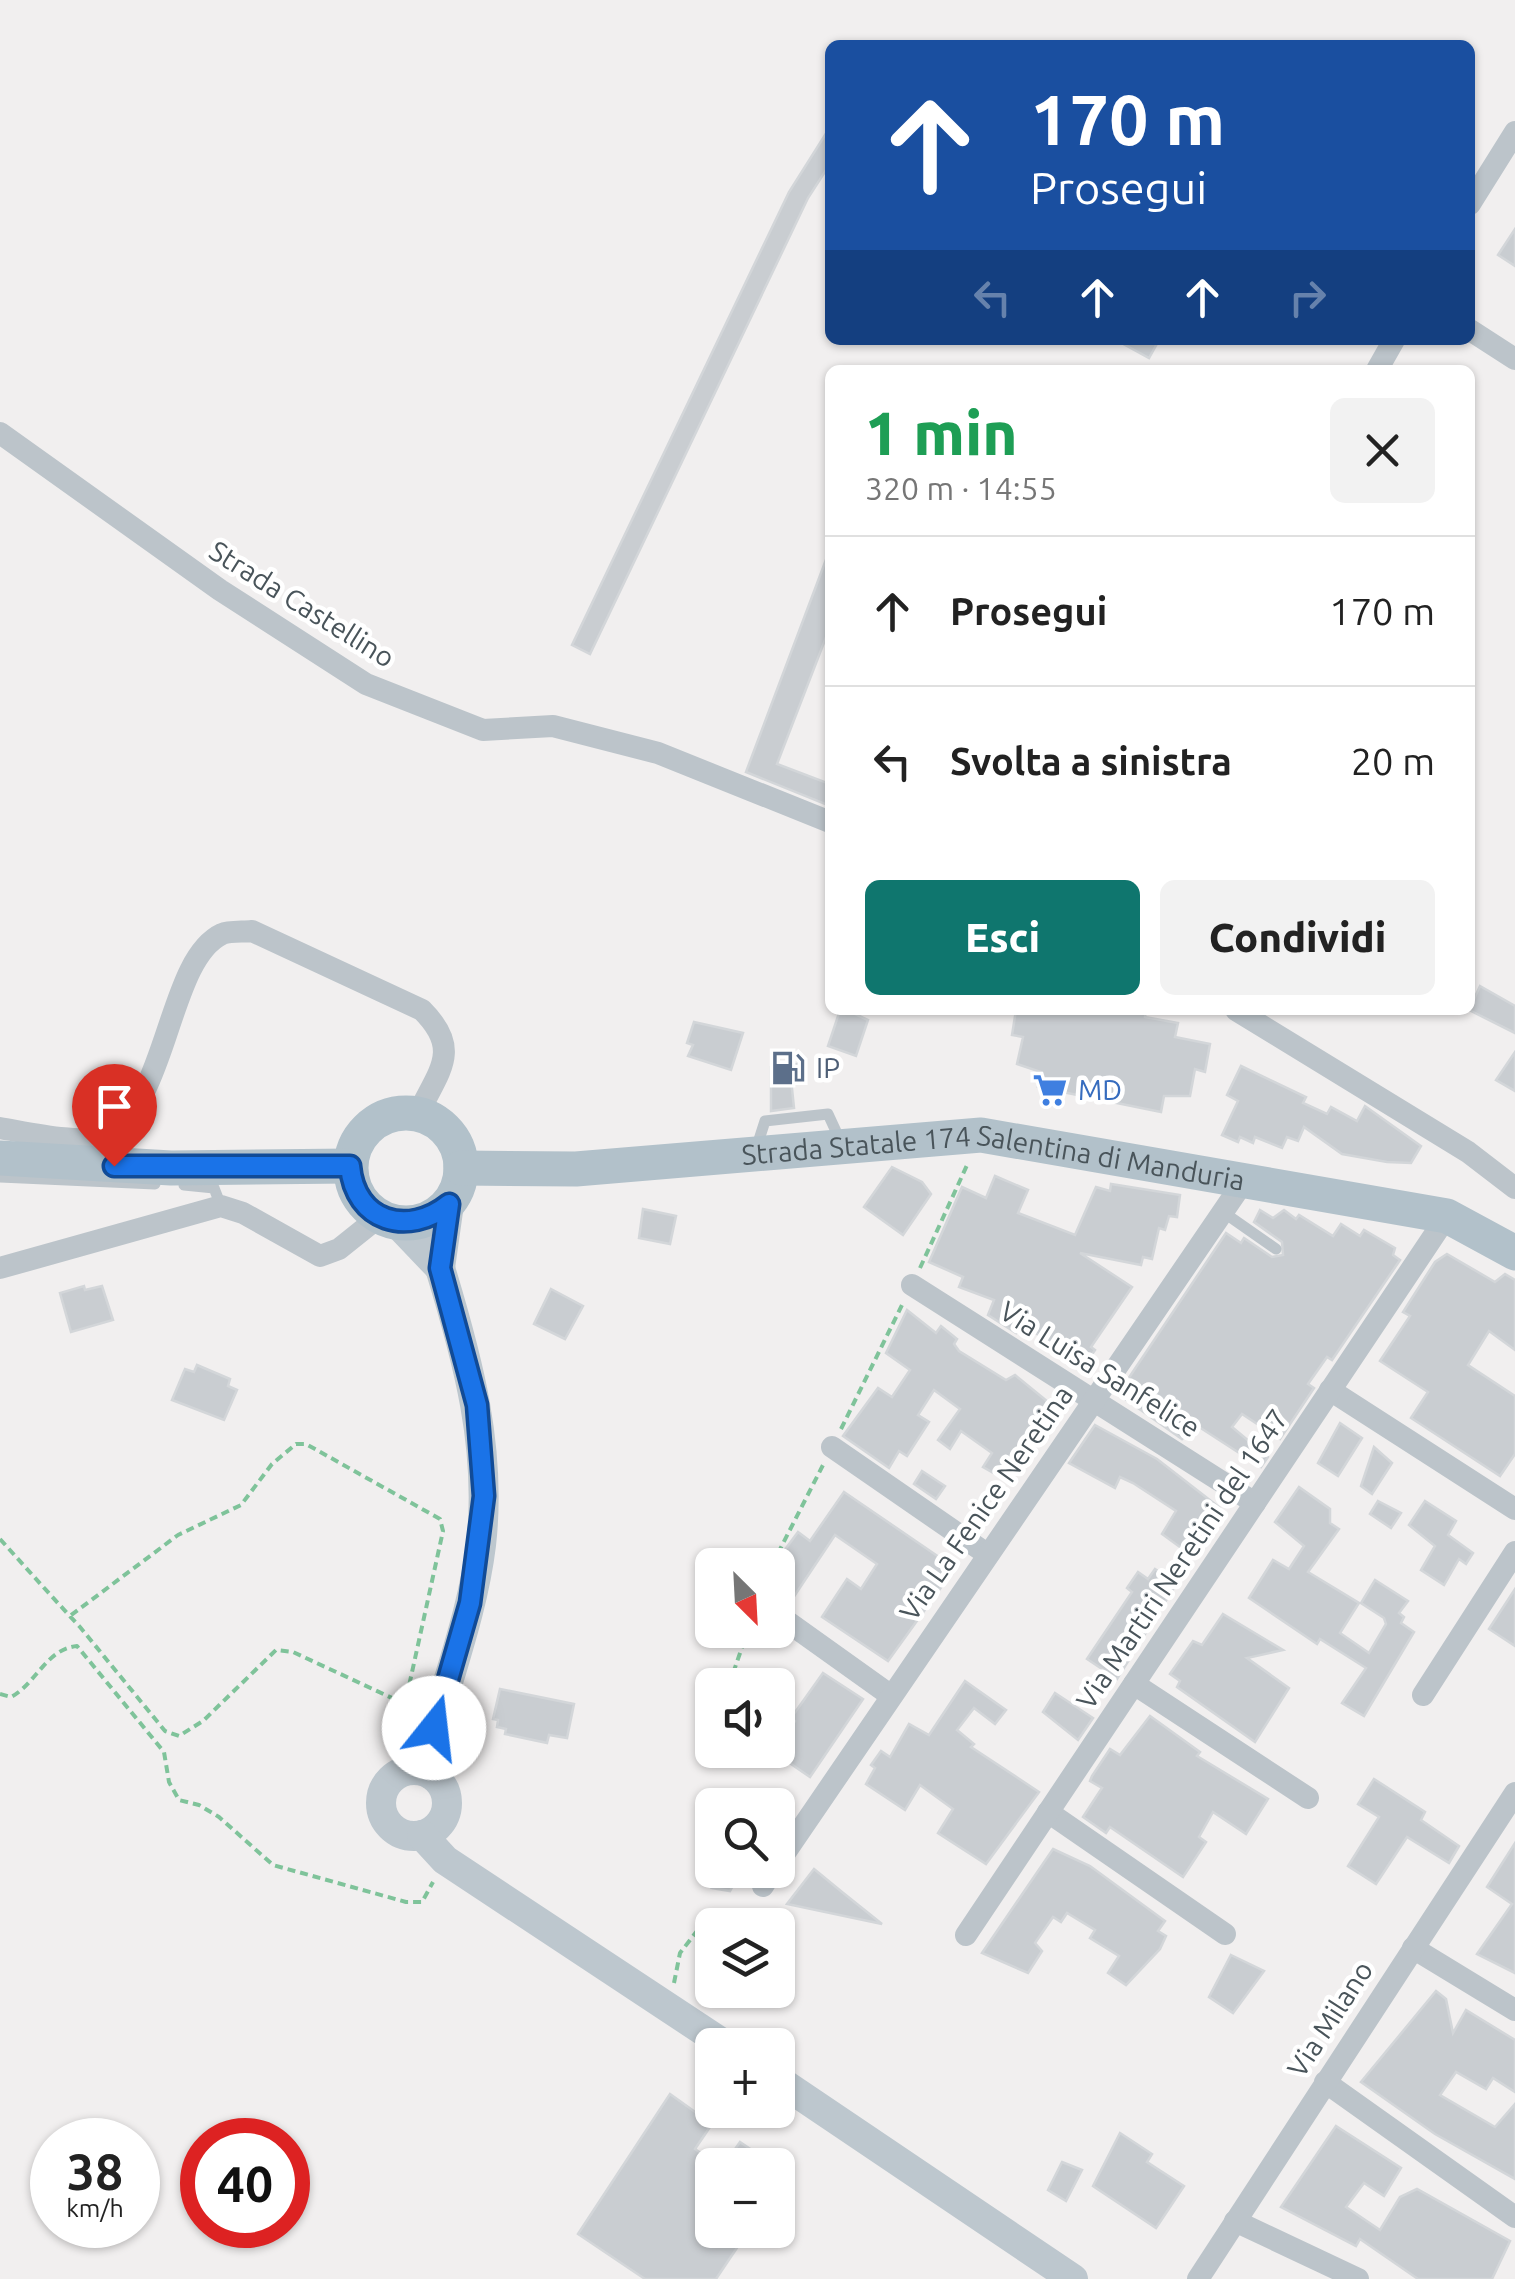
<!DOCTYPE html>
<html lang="it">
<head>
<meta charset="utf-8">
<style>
	body { margin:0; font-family:Ubuntu,sans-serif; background:#f2f2f2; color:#222; height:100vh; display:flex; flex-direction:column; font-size:38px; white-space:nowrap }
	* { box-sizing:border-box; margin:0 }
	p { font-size:32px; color:#767676 }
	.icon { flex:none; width:55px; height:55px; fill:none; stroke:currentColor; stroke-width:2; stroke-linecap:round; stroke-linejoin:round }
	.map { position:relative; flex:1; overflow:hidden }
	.sheet { position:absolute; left:825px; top:365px; width:650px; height:650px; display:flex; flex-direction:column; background:#fff; border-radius:15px; box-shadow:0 2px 8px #0004 }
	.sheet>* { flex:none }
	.hud { position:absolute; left:825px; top:40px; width:650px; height:305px; border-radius:15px; box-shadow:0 2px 8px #0004; background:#1a4fa0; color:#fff; overflow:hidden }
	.needle { width:65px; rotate:156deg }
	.buttons { position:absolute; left:695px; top:1548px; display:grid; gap:20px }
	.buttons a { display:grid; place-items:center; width:100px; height:100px; border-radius:15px; background:#fff; box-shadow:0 2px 8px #0004; font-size:50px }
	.speed { position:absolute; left:30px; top:2118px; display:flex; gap:20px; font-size:50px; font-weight:700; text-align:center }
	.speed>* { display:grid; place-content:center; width:130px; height:130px; border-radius:50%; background:#fff; box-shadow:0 2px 8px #0004; line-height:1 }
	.speed small { font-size:25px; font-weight:400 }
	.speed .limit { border:15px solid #d22; background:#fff; color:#111 }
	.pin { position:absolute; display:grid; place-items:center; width:85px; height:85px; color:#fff; margin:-102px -42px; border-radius:50% 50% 50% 0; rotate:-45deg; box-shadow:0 0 10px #0007 }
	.pin .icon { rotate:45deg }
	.me { position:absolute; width:110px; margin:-55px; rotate:16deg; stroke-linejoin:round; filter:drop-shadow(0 0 8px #0008) }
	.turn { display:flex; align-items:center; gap:35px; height:210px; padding:0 40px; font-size:45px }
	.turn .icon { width:130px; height:130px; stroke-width:2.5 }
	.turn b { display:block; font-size:70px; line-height:85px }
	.lanes { display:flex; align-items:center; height:95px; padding:0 40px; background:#0003; justify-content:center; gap:50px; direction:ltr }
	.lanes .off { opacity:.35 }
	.round { display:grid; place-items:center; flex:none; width:105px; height:105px; border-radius:15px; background:#f2f2f2 }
	.summary { display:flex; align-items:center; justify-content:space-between; height:170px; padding:0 40px }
	h1 { font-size:60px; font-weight:800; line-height:75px; color:#1e9e55 }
	.cta { display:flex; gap:20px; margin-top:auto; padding:20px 40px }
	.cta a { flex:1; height:115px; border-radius:15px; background:#0f766e; color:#fff; font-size:40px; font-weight:800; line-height:115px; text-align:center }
	.cta a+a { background:#f2f2f2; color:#222 }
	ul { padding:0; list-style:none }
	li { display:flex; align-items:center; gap:30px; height:150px; padding:0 40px; border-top:2px solid #e0e0e0 }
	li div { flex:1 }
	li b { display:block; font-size:38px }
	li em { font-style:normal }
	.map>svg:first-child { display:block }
	.building { fill:#c9cdd1; stroke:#d3d6d9; stroke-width:2.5 }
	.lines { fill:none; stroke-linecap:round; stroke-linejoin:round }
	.path { stroke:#7fc39a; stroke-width:4; stroke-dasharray:8 5; stroke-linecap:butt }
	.lane { stroke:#bcc4ca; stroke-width:11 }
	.street { stroke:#bcc4ca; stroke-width:22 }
	.secondary { stroke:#bdc7ce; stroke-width:30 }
	.primary { stroke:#b2c1ca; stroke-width:35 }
	.route-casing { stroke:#114b97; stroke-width:25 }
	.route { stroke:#1a73e8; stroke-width:18 }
	.labels { text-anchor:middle; stroke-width:9; stroke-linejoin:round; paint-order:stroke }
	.street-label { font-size:28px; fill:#49545a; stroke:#fff }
	.service-label { font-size:28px; fill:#4e5e75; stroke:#fff; text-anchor:start }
	.shop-label { font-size:28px; fill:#366cbe; stroke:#fff; text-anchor:start }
</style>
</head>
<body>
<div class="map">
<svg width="1515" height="2279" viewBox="0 0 1515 2279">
	<rect width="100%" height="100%" fill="#f1efef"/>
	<!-- building -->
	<g class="building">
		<path d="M830,127V164L808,198L590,654L572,645L789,192Z"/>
		<path d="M1515,229V266L1498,255Z"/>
		<path d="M1116,340H1159L1149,358Z"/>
		<path d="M830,549V627L777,764L830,784V806L746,772Z"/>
		<path d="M1480,986L1515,1006V1033L1469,1010Z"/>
		<path d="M840,1010H856L855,1014L868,1020L856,1056L828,1046Z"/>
		<path d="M1016,1010H1146L1145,1017L1178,1023L1175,1037L1210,1044L1205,1072L1195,1069L1190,1096H1164L1161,1112L1038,1087L1041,1072L1017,1064L1023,1037L1012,1035Z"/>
		<path d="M694,1022L743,1033L731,1070L688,1056L693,1045L687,1043Z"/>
		<path d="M1515,1052V1091L1496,1080Z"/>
		<path d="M798,1064L800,1078L791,1079L794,1108L771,1111V1067Z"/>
		<path d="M1241,1066L1306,1097L1303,1103L1327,1114L1331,1107L1357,1121L1365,1106L1421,1146L1411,1163L1387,1162L1342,1154L1304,1127L1298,1141L1287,1137L1282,1148L1255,1137L1253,1143L1240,1137L1238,1142L1222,1135L1238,1101L1227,1095Z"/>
		<path d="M892,1167L922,1182L931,1194L903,1235L864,1207Z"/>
		<path d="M995,1176L1028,1190L1018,1213L1075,1235L1096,1187L1110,1191L1111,1184L1180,1195L1177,1217L1169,1216L1165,1230L1159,1228L1152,1259L1143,1257L1141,1265L1080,1253L1132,1287L1091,1347L1095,1350L1086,1363L1020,1324L1016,1333L988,1315L994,1300L959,1287L963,1277L929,1262L962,1187L986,1198Z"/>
		<path d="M643,1209L676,1216L670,1244L639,1238Z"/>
		<path d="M1260,1210L1273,1218L1284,1210L1296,1219L1299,1215L1333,1236L1341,1224L1360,1236L1364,1230L1395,1248L1393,1255L1400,1260L1332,1360L1327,1357L1308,1384L1314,1388L1280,1439L1242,1414L1232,1427L1268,1457L1261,1467L1196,1425L1182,1439L1118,1394L1226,1233L1241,1243L1244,1238L1272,1257L1283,1255L1282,1242L1254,1222Z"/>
		<path d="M1447,1254L1495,1282L1505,1274L1515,1280V1350L1489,1331L1468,1365L1515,1396V1454L1500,1476L1411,1418L1428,1392L1380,1361L1410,1316L1403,1312L1435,1262Z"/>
		<path d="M84,1286L85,1290L102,1286L113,1320L71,1332L60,1293Z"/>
		<path d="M551,1289L583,1306L565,1339L534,1324Z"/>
		<path d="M907,1310L936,1333L941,1326L957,1339L954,1344L959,1351L1006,1380L1015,1375L1053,1406L1014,1465L1008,1462L999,1476L983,1467L992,1453L961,1431L950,1449L938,1440L960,1409L934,1390L918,1415L929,1422L907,1456L899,1451L889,1468L843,1436L878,1388L892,1397L910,1370L886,1353Z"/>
		<path d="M197,1365L230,1379L228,1386L237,1390L224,1420L172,1400L185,1369L194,1372Z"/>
		<path d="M1340,1423L1362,1438L1338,1476L1318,1463Z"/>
		<path d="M1095,1425L1157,1459L1220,1508L1222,1518L1195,1558L1162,1534L1176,1511L1133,1483L1120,1477L1115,1488L1069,1463Z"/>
		<path d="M1374,1447L1392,1463L1372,1494L1361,1486Z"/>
		<path d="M922,1471L945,1486L936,1499L914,1484Z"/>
		<path d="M1299,1487L1330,1509V1523L1339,1529L1308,1572L1359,1603L1340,1633L1369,1653L1386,1624L1384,1618L1361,1603L1375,1580L1408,1601L1399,1613L1404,1617L1401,1623L1414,1632L1364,1716L1342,1703L1366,1668L1320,1639L1317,1644L1249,1598L1273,1560L1289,1569L1304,1546L1275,1522Z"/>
		<path d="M844,1492L955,1568L888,1661L822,1617L847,1579L861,1589L877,1564L835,1535L793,1598L778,1588V1559L798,1532L810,1541Z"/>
		<path d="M1378,1501L1401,1513L1391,1528L1370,1514Z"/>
		<path d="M1425,1501L1456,1521L1448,1535L1473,1553L1466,1564L1459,1559L1444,1585L1421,1570L1435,1546L1409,1525Z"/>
		<path d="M1155,1569L1177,1583L1117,1679L1087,1659L1132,1592L1127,1588L1138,1572L1148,1579Z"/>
		<path d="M1515,1589V1646L1489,1629Z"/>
		<path d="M1223,1614L1283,1650L1247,1658L1289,1688L1255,1742L1177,1687L1180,1681L1170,1674L1193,1641L1202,1645Z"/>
		<path d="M823,1673L863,1699L810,1777L778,1755V1748L795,1721L791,1718Z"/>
		<path d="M965,1681L1006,1710L995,1724L974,1708L957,1730L974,1744L971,1747L1039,1792L986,1864L938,1833L953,1809L920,1785L905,1810L866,1784L875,1768L871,1765L881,1751L890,1757L909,1724L929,1735Z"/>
		<path d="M500,1689L574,1704L567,1738L549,1735L547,1743L505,1734L506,1729L497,1727L498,1720L493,1719Z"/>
		<path d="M1055,1693L1093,1718L1078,1740L1043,1712Z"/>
		<path d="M1150,1716L1200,1752L1197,1756L1268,1799L1246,1834L1213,1812L1199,1837L1206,1842L1183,1877L1110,1827L1106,1833L1083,1817L1102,1788L1090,1781L1092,1776L1110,1749L1120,1755Z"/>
		<path d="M1374,1779L1425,1812L1421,1820L1459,1846L1449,1863L1407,1837L1376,1884L1348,1866L1379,1817L1358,1804Z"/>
		<path d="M1515,1843V1973L1477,1954L1512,1904L1487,1887Z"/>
		<path d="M1053,1849L1090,1866L1165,1921L1158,1931L1166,1936L1160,1949L1126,1985L1108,1973L1119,1956L1090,1938L1095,1930L1067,1913L1061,1922L1053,1917L1035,1943L1042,1951L1028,1973L982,1953Z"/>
		<path d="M814,1869L842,1892L882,1924L787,1904Z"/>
		<path d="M723,1870L738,1876L730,1891L712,1888Z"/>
		<path d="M1231,1955L1264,1971L1233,2013L1209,1997Z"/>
		<path d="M1436,1991L1446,1999L1453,2033L1466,2010L1515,2040V2092L1493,2078L1486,2089L1456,2072L1440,2095L1495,2127L1515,2104V2179L1435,2134L1361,2082Z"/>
		<path d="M670,2094L712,2124L695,2149L712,2161V2230H749L716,2279H645L578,2234Z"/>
		<path d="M1336,2126L1401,2168L1384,2196L1364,2183L1346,2207L1380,2230L1400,2197L1417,2189L1510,2241L1492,2279H1418L1360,2239L1356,2246L1281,2207Z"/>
		<path d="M1120,2133L1152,2154L1147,2162L1184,2186L1156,2228L1093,2186Z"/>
		<path d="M740,2142L774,2165H724Z"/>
		<path d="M1062,2162L1082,2170L1066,2201L1048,2190Z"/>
	</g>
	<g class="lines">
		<!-- path -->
		<g class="path">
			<path d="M920,1268L968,1163"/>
			<path d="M841,1429L903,1303"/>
			<path d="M0,1539C27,1569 53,1598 80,1627L165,1731L179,1736L203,1721L276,1650L293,1652L405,1704L443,1531L440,1519L306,1444H296L272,1464L241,1505L178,1535L70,1616"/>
			<path d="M772,1565L823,1465"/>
			<path d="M729,1685L748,1630"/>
			<path d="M0,1694L11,1697C36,1684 46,1649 77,1646L164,1752L169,1782L179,1800L199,1805L219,1817L273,1865L406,1902H422L433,1882"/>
			<path d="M674,1983L680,1953L697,1931"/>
		</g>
		<!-- lane -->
		<g class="lane">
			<path d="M756,1149L765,1121L828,1114L840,1140"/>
			<path d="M0,1177L155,1184"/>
			<path d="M184,1185L214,1188L221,1206"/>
			<path d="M1223,1212L1276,1249"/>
		</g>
		<!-- street -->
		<g class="street">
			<path d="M1470,204L1515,132"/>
			<path d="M1470,330L1515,359"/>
			<path d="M1377,370L1394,340"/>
			<path d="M0,433L220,590L366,684L483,730L553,726L658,753L830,822"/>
			<path d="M1236,1010L1468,1152L1515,1188"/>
			<path d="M0,1128C25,1132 84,1146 106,1135C169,1103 167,960 222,934C229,931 243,932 252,931L422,1010C462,1050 439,1070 418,1114"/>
			<path d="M0,1268L221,1206L243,1213L320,1256L339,1249L379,1217"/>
			<path d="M912,1285L1255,1503"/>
			<path d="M1330,1390L1515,1509"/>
			<path d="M832,1447L987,1554"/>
			<path d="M778,1615L890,1695"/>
			<path d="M1134,1684L1308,1798"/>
			<path d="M1423,1695L1515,1552"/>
			<path d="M1048,1812L1225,1934"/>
			<path d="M778,1863L1246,1178"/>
			<path d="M763,1886L773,1870"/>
			<path d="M966,1935L1447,1216"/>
			<path d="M1413,1948L1515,2010"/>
			<path d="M1325,2082L1515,2217"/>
			<path d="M1235,2221L1358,2279"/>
			<path d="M1198,2279L1515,1793"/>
		</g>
		<!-- secondary -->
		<g class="secondary">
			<path d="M397,1223L440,1268L449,1204"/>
			<circle cx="414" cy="1803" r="33"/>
			<path d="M432,1775C439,1756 432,1736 438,1716C454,1660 474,1603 481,1545C492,1449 468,1360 440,1268"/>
			<path d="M422,1835L445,1860L725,2045"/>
			<path d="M778,2080L1073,2279"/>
		</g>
		<!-- primary -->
		<g class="primary">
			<circle cx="406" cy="1168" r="55"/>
			<path d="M0,1158L171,1168L350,1166"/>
			<path id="s1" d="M461,1168L576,1169L981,1135L1447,1216L1515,1253"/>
		</g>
	</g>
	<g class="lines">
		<!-- route casing -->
		<g class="route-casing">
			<path id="route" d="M114,1166H350C355,1222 408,1237 449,1204L440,1268L477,1405L484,1496L470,1603L434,1728"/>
		</g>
		<!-- route -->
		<use href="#route" class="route"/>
	</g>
	<!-- icons -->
	<defs>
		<g id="fuel-bare" transform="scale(2.7)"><path d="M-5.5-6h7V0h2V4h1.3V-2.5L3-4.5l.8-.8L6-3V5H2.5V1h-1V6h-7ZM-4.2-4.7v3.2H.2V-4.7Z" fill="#5c6f8a" stroke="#fff" stroke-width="2.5" paint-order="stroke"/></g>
		<g id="supermarket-bare" transform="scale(2.7)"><path d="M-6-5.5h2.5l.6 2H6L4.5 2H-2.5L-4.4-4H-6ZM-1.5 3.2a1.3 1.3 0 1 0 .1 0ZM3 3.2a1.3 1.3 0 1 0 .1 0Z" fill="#3f7fe0" stroke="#fff" stroke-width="2.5" paint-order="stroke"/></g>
	</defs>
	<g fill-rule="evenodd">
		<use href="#fuel-bare" x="788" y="1068"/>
		<use href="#supermarket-bare" x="1050" y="1090"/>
	</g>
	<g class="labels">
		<!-- street labels -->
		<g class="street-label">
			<text transform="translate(302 604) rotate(32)" y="10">Strada Castellino</text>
			<text dy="10" stroke="none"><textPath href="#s1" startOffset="535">Strada Statale 174 Salentina di Manduria</textPath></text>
			<text transform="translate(1100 1369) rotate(32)" y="10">Via Luisa Sanfelice</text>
			<text transform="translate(986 1503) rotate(-55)" y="10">Via La Fenice Neretina</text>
			<text transform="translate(1182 1559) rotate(-56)" y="10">Via Martiri Neretini del 1647</text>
			<text transform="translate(1330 2019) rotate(-57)" y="10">Via Milano</text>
		</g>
		<!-- service labels -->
		<g class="service-label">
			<text x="816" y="1078">IP</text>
		</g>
		<!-- shop labels -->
		<g class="shop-label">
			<text x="1078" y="1100">MD</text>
		</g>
	</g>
</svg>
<div class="buttons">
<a><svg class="needle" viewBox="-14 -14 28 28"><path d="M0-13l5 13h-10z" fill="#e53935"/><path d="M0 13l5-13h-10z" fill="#767676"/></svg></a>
<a><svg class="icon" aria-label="sound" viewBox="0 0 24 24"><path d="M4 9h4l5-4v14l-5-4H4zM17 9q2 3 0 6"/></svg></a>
<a><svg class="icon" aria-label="search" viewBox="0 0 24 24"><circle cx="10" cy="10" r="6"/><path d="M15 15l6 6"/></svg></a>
<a><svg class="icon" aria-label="layers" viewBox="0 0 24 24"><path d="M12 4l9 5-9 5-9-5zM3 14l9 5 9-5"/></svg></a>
<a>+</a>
<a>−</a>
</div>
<div class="speed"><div>38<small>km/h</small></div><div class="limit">40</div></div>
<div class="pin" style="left:114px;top:1166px;background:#d93025"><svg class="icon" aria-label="arrive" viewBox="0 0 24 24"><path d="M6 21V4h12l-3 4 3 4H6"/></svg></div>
<svg class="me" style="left:434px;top:1728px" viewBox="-20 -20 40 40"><circle r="19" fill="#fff"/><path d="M0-13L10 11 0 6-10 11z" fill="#1a73e8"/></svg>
<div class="hud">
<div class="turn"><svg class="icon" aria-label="ahead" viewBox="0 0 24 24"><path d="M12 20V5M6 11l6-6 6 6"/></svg><div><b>170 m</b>Prosegui</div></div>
<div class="lanes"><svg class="icon off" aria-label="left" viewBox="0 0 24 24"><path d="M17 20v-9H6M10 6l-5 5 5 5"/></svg><svg class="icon" aria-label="ahead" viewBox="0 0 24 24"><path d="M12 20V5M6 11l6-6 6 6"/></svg><svg class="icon" aria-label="ahead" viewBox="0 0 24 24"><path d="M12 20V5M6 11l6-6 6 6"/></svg><svg class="icon off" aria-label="right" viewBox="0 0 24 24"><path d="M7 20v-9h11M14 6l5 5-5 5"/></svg></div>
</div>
<section class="sheet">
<div class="summary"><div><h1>1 min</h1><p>320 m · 14:55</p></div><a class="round"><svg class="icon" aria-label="close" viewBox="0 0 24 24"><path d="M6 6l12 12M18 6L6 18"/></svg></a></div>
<ul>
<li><svg class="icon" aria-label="ahead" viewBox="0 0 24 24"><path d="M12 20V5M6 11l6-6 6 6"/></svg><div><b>Prosegui</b></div><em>170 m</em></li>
<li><svg class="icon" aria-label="left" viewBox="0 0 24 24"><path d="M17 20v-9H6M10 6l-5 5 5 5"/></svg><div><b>Svolta a sinistra</b></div><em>20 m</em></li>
</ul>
<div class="cta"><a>Esci</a><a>Condividi</a></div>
</section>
</div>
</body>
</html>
